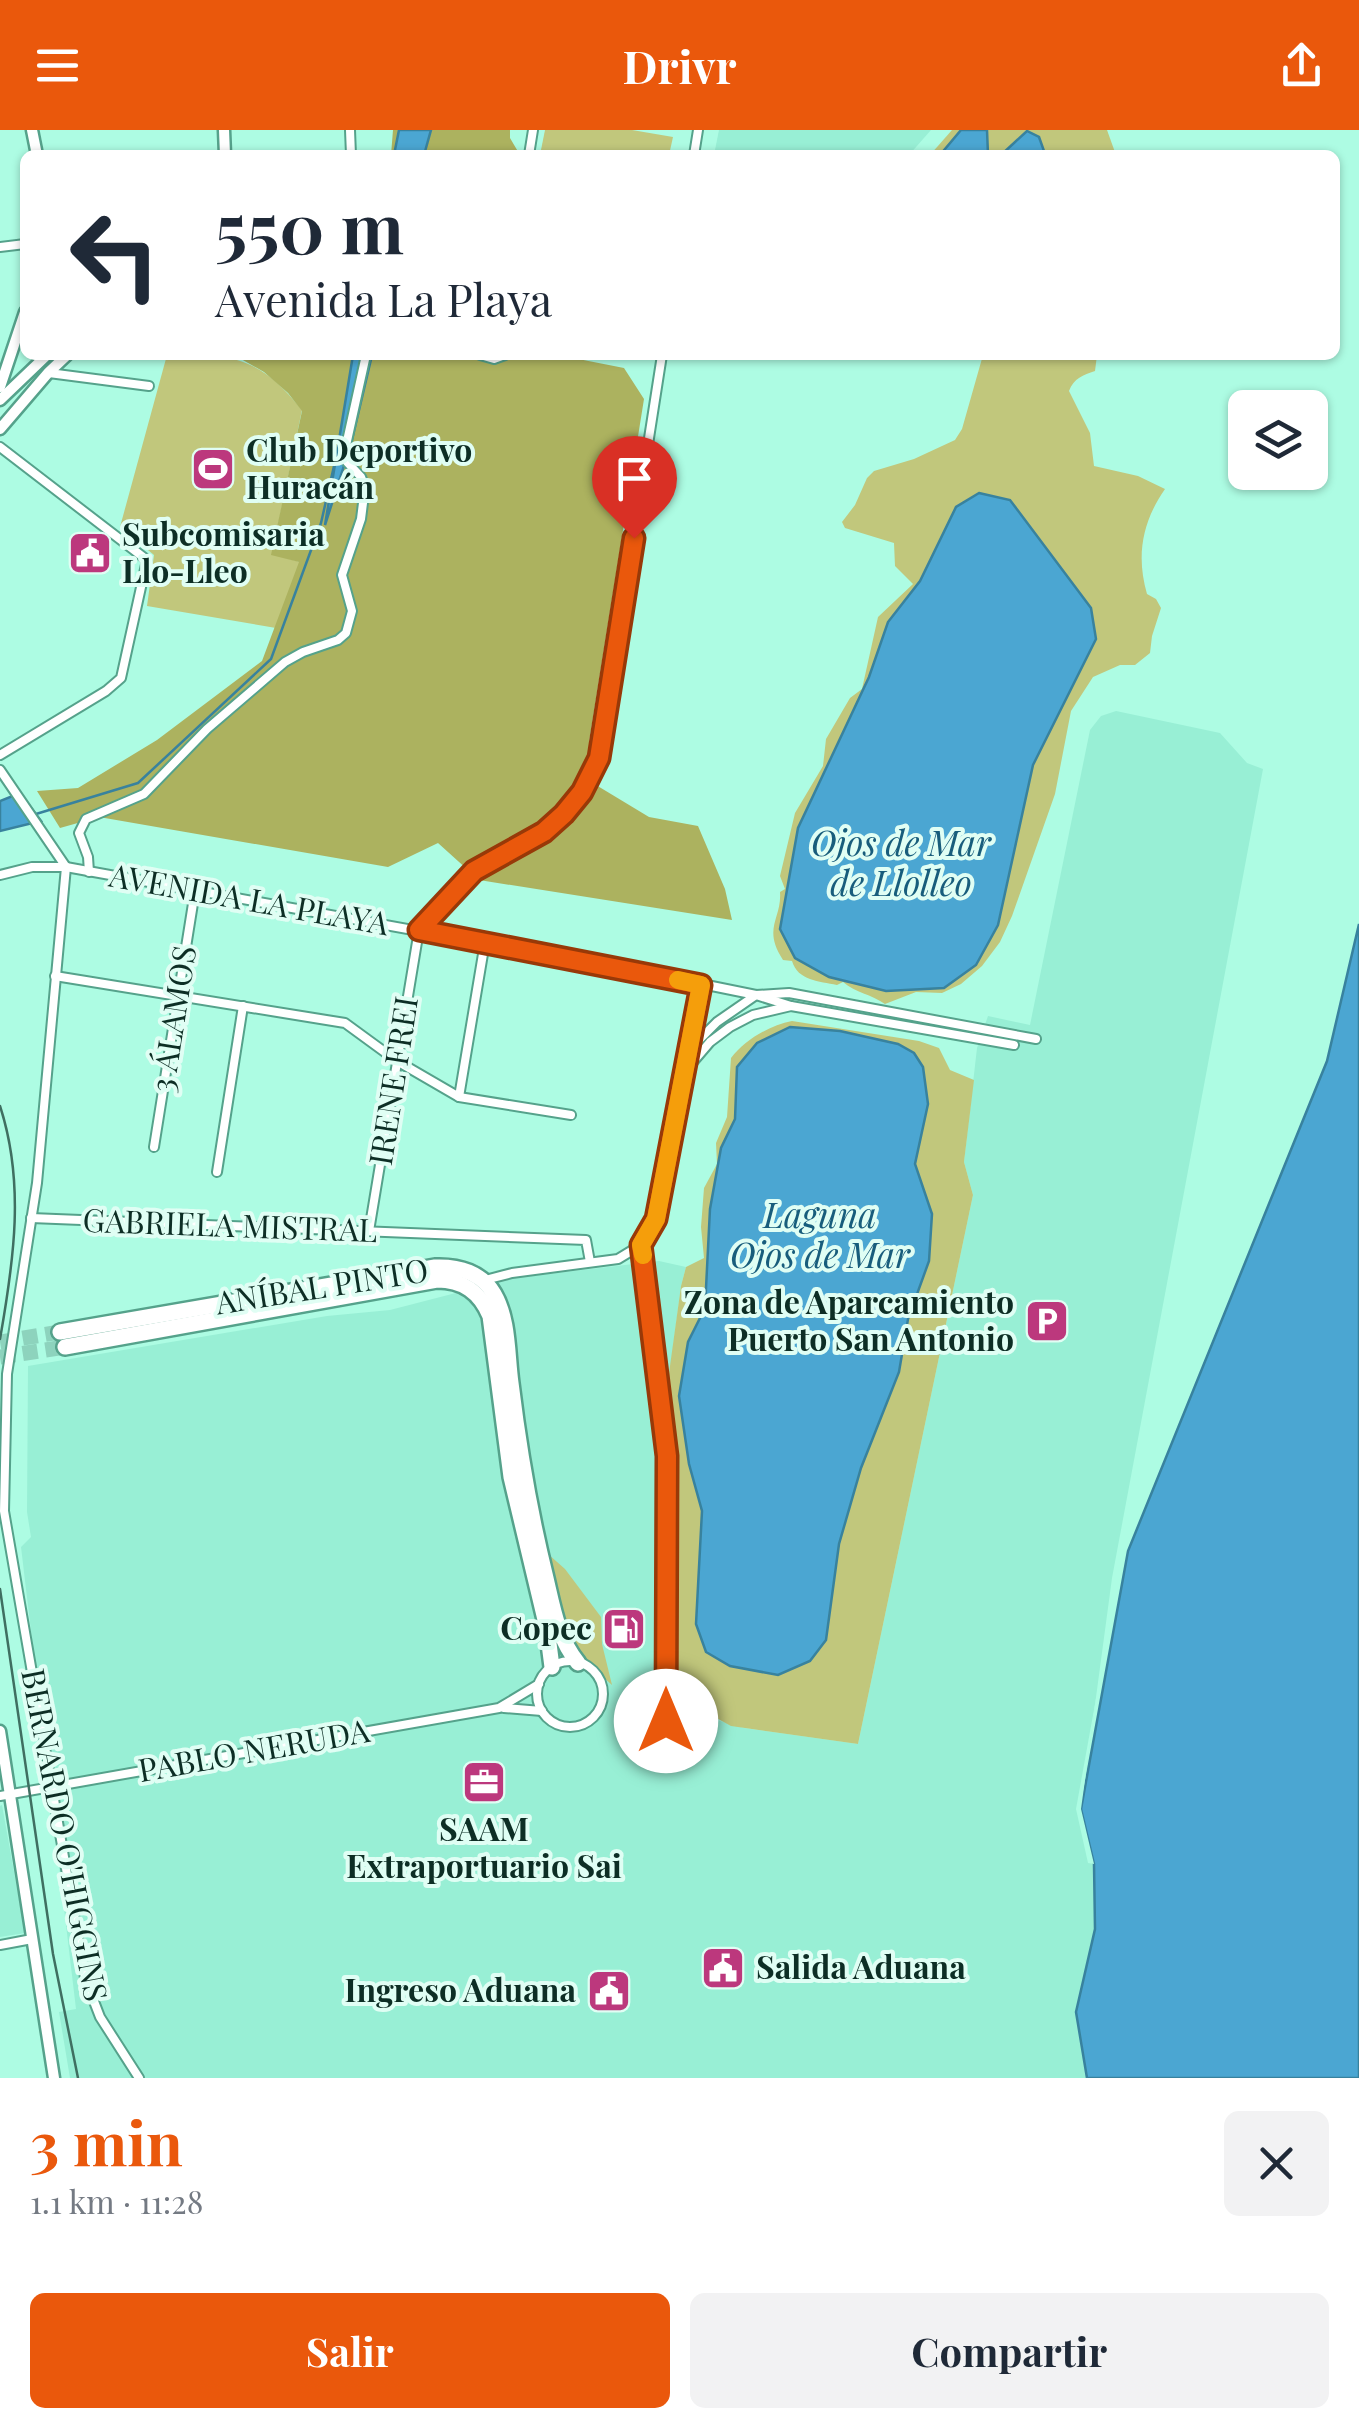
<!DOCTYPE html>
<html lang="es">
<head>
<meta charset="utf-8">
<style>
	body { margin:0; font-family:"Playfair Display",serif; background:#f2f2f3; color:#1f2937; height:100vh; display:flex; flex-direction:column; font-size:38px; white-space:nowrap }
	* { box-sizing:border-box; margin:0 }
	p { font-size:32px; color:#747a83 }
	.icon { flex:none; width:55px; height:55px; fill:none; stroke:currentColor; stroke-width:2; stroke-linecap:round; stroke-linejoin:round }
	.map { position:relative; height:1948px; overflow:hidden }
	.panel { display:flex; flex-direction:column; background:#fff; flex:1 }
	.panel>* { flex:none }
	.banner { position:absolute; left:20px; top:20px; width:1320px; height:210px; border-radius:15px; box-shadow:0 2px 8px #0004; background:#fff; color:#1f2937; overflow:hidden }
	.buttons { position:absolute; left:1228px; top:260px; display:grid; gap:20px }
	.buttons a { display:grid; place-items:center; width:100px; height:100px; border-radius:15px; background:#fff; box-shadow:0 2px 8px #0004; font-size:50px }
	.pin { position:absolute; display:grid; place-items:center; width:85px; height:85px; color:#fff; margin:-102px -42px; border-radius:50% 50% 50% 0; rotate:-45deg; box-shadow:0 0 10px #0007 }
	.pin .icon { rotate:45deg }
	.me { position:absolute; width:110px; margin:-55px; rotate:0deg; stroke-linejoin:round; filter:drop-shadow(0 0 8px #0008) }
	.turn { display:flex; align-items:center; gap:35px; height:210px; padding:0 30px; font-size:45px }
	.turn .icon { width:130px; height:130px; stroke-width:2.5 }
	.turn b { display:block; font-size:70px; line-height:85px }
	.round { display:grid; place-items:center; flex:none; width:105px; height:105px; border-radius:15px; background:#f2f2f3 }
	.head { display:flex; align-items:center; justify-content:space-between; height:170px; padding:0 30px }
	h1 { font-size:60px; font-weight:700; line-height:75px; color:#ea580c }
	.primary-button { display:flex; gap:20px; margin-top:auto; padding:20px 30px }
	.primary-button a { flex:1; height:115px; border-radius:15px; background:#ea580c; color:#fff; font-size:40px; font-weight:700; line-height:115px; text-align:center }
	.primary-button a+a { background:#f2f2f3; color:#1f2937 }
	header { display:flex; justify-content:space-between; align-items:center; height:130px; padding:0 30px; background:#ea580c; color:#fff; font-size:45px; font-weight:700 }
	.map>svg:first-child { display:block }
	.built { fill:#98efd5 }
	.green { fill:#c1c77c }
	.forest { fill:#acb25f }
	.water { fill:#4ba6d2; stroke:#38829e; stroke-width:2.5 }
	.pier { fill:#adfce3 }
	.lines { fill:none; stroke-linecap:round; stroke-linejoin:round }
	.stream { stroke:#38829e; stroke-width:2.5 }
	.motorway-tunnel { stroke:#8dd3bd; stroke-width:15; stroke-dasharray:15 8; stroke-linecap:butt }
	.minor-casing { stroke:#55a28b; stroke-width:12 }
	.tertiary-casing { stroke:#55a28b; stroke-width:15 }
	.motorway-casing { stroke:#55a28b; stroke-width:20 }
	.minor { stroke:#fff; stroke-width:8 }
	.tertiary { stroke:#fff; stroke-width:10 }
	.motorway { stroke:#fff; stroke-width:15 }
	.rail { stroke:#3f6f61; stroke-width:2.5 }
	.route-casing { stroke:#983908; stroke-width:25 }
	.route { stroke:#ea580c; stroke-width:18 }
	.slow { stroke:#f59e0b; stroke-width:18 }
	.labels { text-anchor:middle; stroke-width:8; stroke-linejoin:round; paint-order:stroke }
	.poi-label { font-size:32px; font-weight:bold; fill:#0d2e25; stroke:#e0fef4; text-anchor:start }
	.street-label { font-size:32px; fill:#0d2e25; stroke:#e0fef4 }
	.water-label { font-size:35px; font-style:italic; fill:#185d7c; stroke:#e0fef4 }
</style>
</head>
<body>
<header><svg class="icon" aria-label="menu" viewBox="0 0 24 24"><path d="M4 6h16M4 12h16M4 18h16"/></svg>Drivr<svg class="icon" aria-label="share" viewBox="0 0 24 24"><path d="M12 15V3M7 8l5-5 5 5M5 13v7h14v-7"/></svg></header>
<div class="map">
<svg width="1359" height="1948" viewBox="0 0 1359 1948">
	<rect width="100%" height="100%" fill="#adfce3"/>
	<!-- built -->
	<g class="built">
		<path d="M719,0H931L909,25H714Z"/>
		<path d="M1116,581L1220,603L1247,633L1263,639L1112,1448L1081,1679L1094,1734L1095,1799L1076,1882L1087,1948H70L59,1882L76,1879L21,1417L31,1407L27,1382L28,1236L327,1186L390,1180L514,1148L659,1131L686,1137L681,1156L669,1248L689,1334L674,1376L676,1455L673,1488L705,1572L717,1590L744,1598L858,1614L973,1065L964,1032L977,918L988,886L1030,895L1090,600L1101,586Z"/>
		<path d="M2,1675L25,1803L0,1807V1676Z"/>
	</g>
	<!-- green -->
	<g class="green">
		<path d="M545,0H632L673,7L669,25H540Z"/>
		<path d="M952,0H1107L1116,25H930Z"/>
		<path d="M167,225C233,225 258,225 302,280L272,424L300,432L276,498L147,476L154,425L120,397Z"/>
		<path d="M983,225H1097L1095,241C1083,245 1074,248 1069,261L1090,303L1094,336L1138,346L1165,359C1142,392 1136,426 1147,464L1156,469L1161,478L1152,506L1150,523L1135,535H1120L1093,547L1071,581L1055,664L1012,786L1000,812L982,836L961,854L942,863L916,862L885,874C871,864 856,863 843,852L837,855C819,851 798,851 792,831L783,830C762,798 782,789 780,762L785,759L780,746L795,683L823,636L826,609L850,568L862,559L878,487L913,454L895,436L894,413L845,398L842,392L855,375L867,348L874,341L914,329L955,310L962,299Z"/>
		<path d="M792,891L919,911L939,918L950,940L974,950L964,1032L973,1065L858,1614L731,1596L711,1585L700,1557L678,1545L673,1488L676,1455L674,1376L677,1357L666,1265L681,1156L686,1137L704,1128L701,1097L704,1058L717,1034L716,1013L727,987L731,928C745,910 770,895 792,891Z"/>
		<path d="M548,1424L565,1439L601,1487L602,1514L612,1555L583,1529L567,1505Z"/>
	</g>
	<!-- forest -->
	<g class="forest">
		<path d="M393,0H510V8L520,25H391Z"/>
		<path d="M234,225H558L624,238L644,269L589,612L596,655L649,687L698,696L725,759L732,790L479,750L438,713L388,737L99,687L60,698L37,661L78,658L157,610L262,531L299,432L271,425L302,281L288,263L264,242Z"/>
	</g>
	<!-- water -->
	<g class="water">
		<path d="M399,0H431L424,25H394Z"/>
		<path d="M961,0H987L988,25H940Z"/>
		<path d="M1027,1L1039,7L1044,21L1039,25H1001Z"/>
		<path d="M353,225H372L351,314L325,395Z"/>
		<path d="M979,363L1010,370L1091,478L1096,509L1033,635L998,795L976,835L944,858L886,861L829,847L795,828L780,799L798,698L869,547L888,492L920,451L956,377Z"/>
		<path d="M20,663L41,691L0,701V671Z"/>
		<path d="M1359,794V1948H1087L1076,1882L1095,1799L1094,1734L1081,1679L1128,1421L1327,931Z"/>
		<path d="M790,897L840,901L898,914L914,923L923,937L928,974L915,1034L932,1084L929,1131L908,1189L899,1242L861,1338L839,1414L826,1510L810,1531L778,1545L730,1536L706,1522L696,1494L702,1381L689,1334L679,1266L688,1212L705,1178L710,1079L721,1018L735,989L737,937L757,913Z"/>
	</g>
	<!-- pier -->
	<path class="pier" d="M1097,1563L1081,1679L1094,1734L1088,1733L1076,1679Z"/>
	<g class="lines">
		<!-- stream -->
		<path class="stream" d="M36,684L138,653L271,529L321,393L334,336"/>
		<!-- motorway-tunnel -->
		<g class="motorway-tunnel">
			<path d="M0,1212L60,1202"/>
			<path d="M0,1227L65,1217"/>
		</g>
		<!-- minor casing -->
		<g class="minor-casing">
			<g id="minor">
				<path d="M350,0L351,25"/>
				<path d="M529,25L533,0"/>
				<path d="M694,25L698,0"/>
				<path d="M0,117L25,114"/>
				<path d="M480,225L494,229L505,225"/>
				<path d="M49,243L149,256"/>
				<path d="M0,317L147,430L121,548L106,561L0,625"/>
				<path d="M0,640L66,737"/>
				<path d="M66,737L37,1053L7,1244L4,1381L85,1848L100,1887L139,1948"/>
				<path d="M89,742L88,727L79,703L86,689L144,664L207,599L285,532L303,522L338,510L346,503L352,481L342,445L361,389L365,357L361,347L347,332L345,320L366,225"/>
				<path d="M0,745L32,737H66L628,839L756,865L791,876"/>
				<path d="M55,846L345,893L397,931L459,967L571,985"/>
				<path d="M689,920L717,892L756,865L789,863L1036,909"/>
				<path d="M686,940L710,912L730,897L753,885L791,876L1014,915"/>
				<path d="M459,967L485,812"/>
				<path d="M154,1017L195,761"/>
				<path d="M217,1042L243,876"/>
				<path d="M31,1088L586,1110L590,1132"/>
				<path d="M369,1101L419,800L474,741L544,702L565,684L582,662L599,628L662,225"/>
				<path d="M641,1115L667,1325L666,1621"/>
				<path d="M485,1150L512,1143L618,1129L641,1115L656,1089L701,855"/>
				<circle cx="570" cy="1564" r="33"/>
				<path d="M504,1578L542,1581"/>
				<path d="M0,1666L499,1578L539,1554"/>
				<path d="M0,1815L32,1809"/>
			</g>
		</g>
		<!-- tertiary casing -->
		<g class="tertiary-casing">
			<g id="tertiary">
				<path d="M32,0L37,25"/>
				<path d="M224,0L225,25"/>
				<path d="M0,257L25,182"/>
				<path d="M0,270L47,225"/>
				<path d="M0,299L48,243L67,225"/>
				<path d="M0,1601L54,1948"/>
			</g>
		</g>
		<!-- motorway casing -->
		<g class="motorway-casing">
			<g id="motorway">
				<path d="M60,1202L435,1137C459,1136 482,1143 494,1164C509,1190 507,1224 511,1253C519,1319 530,1384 546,1448C553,1478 558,1509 578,1533"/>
				<path d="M65,1217L437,1150C463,1150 480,1162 490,1186L511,1347L547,1498L552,1537"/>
			</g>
		</g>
		<!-- minor -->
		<use href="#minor" class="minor"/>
		<!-- tertiary -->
		<use href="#tertiary" class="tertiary"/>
		<!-- motorway -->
		<use href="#motorway" class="motorway"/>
		<!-- rail -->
		<g class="rail">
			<path d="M0,976C25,1053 14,1130 0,1209"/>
			<path d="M0,1459L53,1824L78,1948"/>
		</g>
	</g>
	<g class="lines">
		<!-- route casing -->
		<g class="route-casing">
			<path id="route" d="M634,408L599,628L582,662L564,684L544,702L474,741L419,800L701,855L656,1089L641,1115L667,1326L666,1591"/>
		</g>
		<!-- route -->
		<use href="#route" class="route"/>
		<!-- slow -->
		<path class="slow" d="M643,1125L641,1115L656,1089L701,855L678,850"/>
	</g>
	<!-- icons -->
	<defs>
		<g id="stadium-square" transform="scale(2.25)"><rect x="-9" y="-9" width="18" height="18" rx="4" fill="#bc387d" stroke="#e0fef4"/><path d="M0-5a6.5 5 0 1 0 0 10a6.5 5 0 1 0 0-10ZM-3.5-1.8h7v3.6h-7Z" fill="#fff"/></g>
		<g id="civic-square" transform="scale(2.25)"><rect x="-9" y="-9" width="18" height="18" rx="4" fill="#bc387d" stroke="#e0fef4"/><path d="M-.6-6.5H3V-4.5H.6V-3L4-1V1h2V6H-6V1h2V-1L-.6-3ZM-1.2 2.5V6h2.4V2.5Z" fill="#fff"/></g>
		<g id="parking-square" transform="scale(2.25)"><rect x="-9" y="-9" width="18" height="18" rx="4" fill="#bc387d" stroke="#e0fef4"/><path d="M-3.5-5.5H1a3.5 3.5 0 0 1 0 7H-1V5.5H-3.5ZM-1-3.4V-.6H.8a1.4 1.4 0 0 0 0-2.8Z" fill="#fff"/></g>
		<g id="fuel-square" transform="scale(2.25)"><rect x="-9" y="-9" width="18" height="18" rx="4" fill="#bc387d" stroke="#e0fef4"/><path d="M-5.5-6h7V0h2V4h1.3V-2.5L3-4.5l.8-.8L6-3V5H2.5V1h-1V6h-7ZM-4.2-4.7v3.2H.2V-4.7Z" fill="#fff"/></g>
		<g id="office-square" transform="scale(2.25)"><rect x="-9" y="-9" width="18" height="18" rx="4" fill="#bc387d" stroke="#e0fef4"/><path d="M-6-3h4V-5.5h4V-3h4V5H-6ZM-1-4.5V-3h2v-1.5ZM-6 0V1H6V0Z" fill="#fff"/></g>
	</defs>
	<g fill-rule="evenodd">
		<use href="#stadium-square" x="213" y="339"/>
		<use href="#civic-square" x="90" y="423"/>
		<use href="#parking-square" x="1047" y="1191"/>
		<use href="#fuel-square" x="624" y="1499"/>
		<use href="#office-square" x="484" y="1652"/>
		<use href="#civic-square" x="723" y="1838"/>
		<use href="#civic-square" x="609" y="1861"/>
	</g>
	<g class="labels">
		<!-- poi labels -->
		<g class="poi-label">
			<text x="246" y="332">Club Deportivo<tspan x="246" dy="37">Huracán</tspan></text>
			<text x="122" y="416">Subcomisaria<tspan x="122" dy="37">Llo-Lleo</tspan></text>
			<text x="1014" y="1184" text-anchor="end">Zona de Aparcamiento<tspan x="1014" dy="37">Puerto San Antonio</tspan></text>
			<text x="592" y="1510" text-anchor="end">Copec</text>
			<text x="484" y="1711" text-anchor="middle">SAAM<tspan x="484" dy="37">Extraportuario Sai</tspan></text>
			<text x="756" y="1849">Salida Aduana</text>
			<text x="576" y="1872" text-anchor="end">Ingreso Aduana</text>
		</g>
		<!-- street labels -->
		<g class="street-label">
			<text transform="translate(249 770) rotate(10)" y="11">AVENIDA LA PLAYA</text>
			<text transform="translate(174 889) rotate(-81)" y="11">3 ÁLAMOS</text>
			<text transform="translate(394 951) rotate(-81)" y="11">IRENE FREI</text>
			<text transform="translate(230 1096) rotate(2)" y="11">GABRIELA MISTRAL</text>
			<text transform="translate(322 1157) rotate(-9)" y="11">ANÍBAL PINTO</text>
			<text transform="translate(254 1621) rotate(-10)" y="11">PABLO NERUDA</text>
			<text transform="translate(64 1705) rotate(79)" y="11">BERNARDO O'HIGGINS</text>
		</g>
		<!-- water labels -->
		<g class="water-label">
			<text x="901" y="726">Ojos de Mar<tspan x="901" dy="40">de Llolleo</tspan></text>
			<text x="820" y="1098">Laguna<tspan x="820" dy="40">Ojos de Mar</tspan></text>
		</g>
	</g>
</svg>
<div class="buttons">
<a><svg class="icon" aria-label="layers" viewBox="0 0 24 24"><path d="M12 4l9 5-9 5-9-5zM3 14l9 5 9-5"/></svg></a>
</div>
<div class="pin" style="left:634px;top:408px;background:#d93025"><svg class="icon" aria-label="arrive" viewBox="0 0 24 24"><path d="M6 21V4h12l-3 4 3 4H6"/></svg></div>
<svg class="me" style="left:666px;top:1591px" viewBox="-20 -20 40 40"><circle r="19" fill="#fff"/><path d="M0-13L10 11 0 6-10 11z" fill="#ea580c"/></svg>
<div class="banner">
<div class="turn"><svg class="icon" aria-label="left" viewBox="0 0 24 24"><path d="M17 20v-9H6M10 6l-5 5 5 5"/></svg><div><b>550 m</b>Avenida La Playa</div></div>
</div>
</div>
<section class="panel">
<div class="head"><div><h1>3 min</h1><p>1.1 km · 11:28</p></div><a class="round"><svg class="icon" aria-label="close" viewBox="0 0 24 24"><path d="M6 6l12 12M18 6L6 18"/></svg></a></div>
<div class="primary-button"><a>Salir</a><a>Compartir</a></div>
</section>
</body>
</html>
